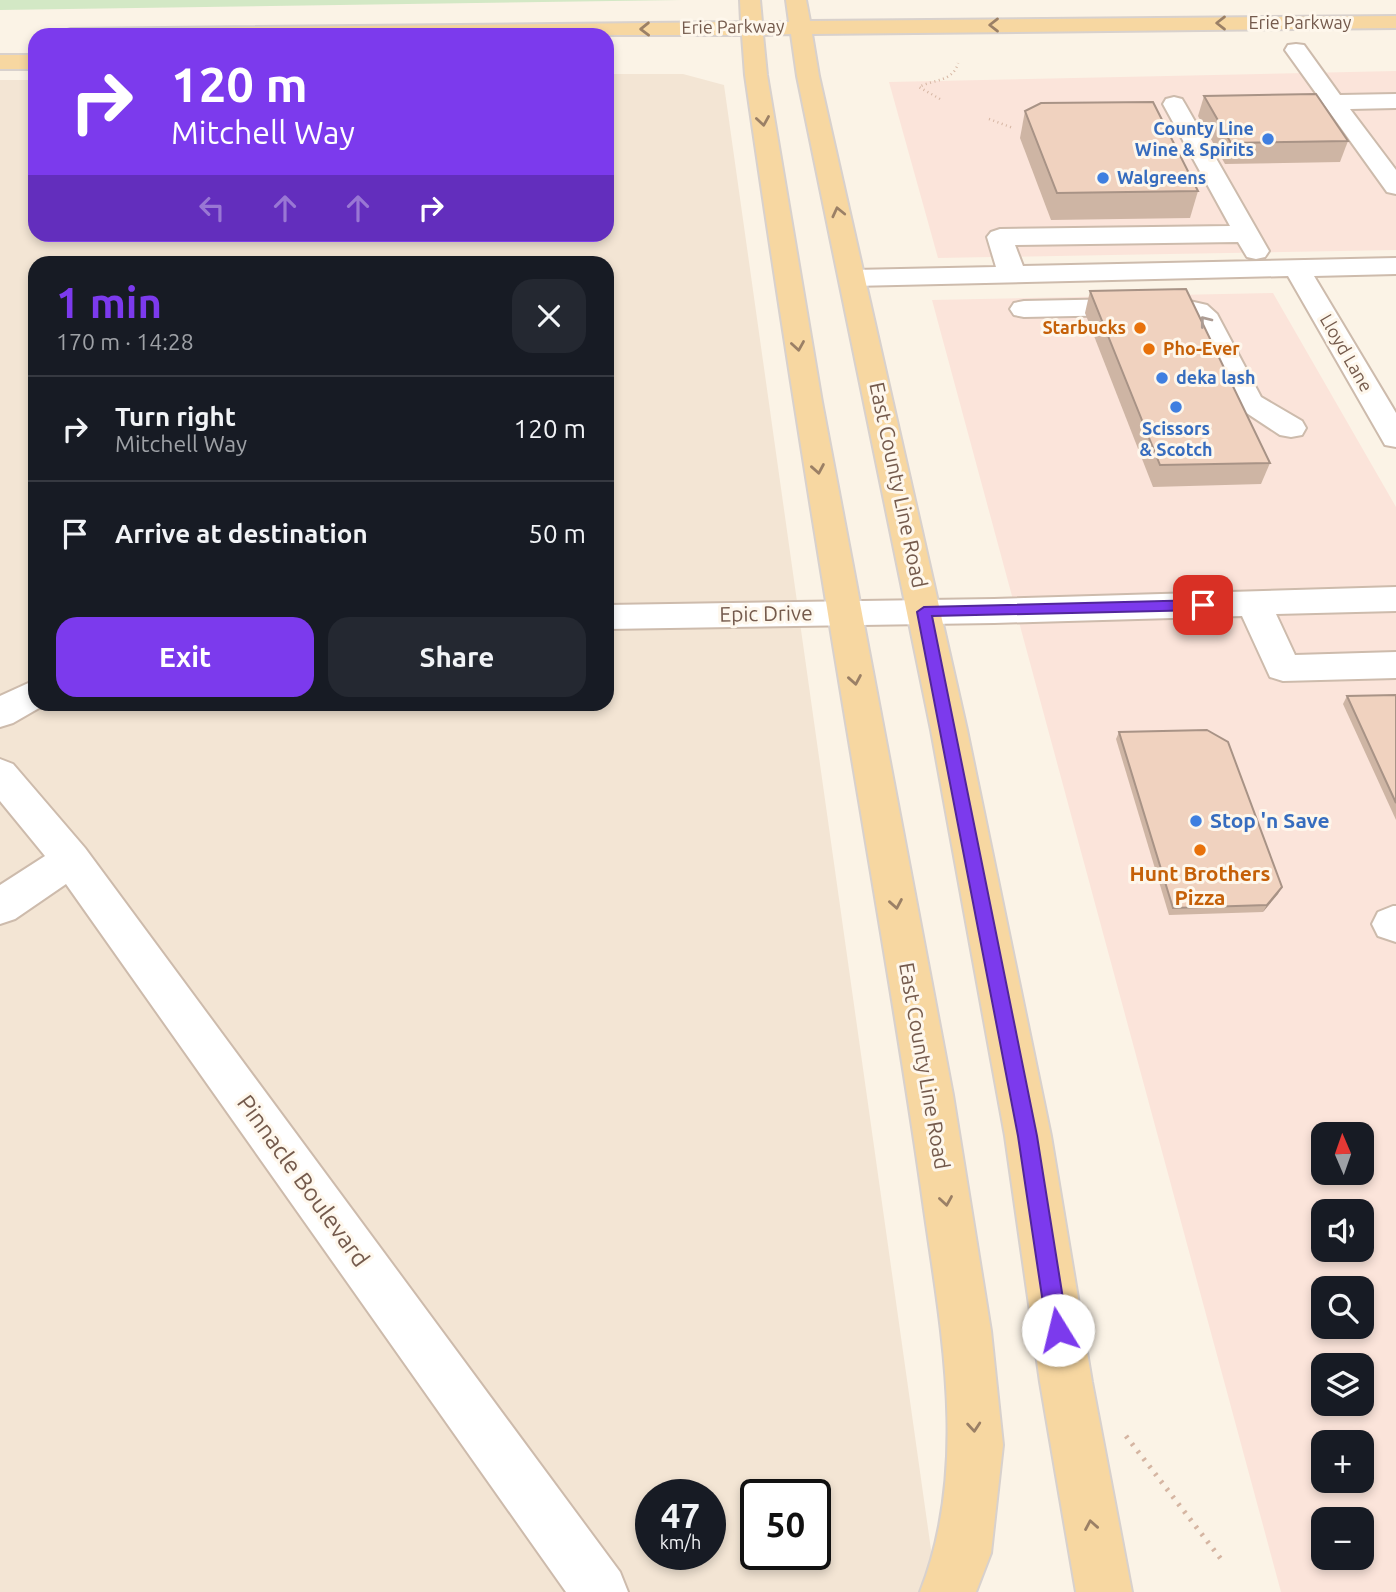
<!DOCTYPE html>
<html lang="en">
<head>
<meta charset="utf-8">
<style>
	body { margin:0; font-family:Ubuntu,sans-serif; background:#242831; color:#f1f3f6; height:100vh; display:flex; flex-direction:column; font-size:26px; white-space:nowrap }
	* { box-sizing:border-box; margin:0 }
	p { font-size:23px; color:#9ea1a6 }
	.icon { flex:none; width:38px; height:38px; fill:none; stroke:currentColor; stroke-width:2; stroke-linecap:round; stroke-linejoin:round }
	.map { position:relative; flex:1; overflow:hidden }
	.side { position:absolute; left:28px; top:256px; width:586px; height:455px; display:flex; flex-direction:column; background:#171b24; border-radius:21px; box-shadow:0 4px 10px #0003 }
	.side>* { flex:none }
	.guide { position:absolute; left:28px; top:28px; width:586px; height:214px; border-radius:21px; box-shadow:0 4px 10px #0003; background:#7c3aed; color:#fff; overflow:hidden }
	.needle { width:46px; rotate:358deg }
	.fabs { position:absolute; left:1311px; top:1122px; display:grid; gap:14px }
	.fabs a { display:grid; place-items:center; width:63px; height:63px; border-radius:14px; background:#171b24; box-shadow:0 4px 10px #0003; font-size:35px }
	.speed { position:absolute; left:635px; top:1479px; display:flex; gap:14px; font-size:35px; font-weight:700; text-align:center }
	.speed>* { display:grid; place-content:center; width:91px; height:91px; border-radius:50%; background:#171b24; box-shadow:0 4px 10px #0003; line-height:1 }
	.speed small { font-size:18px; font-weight:400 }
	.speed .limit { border:4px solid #111; border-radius:10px; background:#fff; color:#111 }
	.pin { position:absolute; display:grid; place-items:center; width:60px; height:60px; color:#fff; margin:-30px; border-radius:14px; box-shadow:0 4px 10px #0006 }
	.me { position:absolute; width:77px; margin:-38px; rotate:351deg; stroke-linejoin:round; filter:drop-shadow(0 0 5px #0008) }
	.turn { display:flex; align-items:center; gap:24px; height:147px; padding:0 28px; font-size:32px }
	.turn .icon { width:91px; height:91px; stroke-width:2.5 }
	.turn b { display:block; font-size:49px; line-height:60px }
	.lanes { display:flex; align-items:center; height:66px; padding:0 28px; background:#0003; justify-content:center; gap:35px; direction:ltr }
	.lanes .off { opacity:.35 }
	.round { display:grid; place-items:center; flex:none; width:74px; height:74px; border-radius:21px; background:#242831 }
	.summary { display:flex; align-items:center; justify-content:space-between; height:119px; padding:0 28px }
	h1 { font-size:42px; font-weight:700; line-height:52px; color:#7c3aed }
	.cta { display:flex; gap:14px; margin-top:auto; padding:14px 28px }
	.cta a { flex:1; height:80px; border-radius:21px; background:#7c3aed; color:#fff; font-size:28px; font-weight:700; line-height:80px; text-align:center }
	.cta a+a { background:#242831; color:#f1f3f6 }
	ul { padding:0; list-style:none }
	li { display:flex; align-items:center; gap:21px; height:105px; padding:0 28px; border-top:2px solid #363941 }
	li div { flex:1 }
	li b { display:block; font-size:26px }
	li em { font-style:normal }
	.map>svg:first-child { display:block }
	.residential { fill:#f3e5d4; fill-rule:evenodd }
	.commercial { fill:#fbe4da; fill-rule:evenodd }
	.green { fill:#d3e8c5 }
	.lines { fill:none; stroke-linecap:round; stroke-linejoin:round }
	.minor-casing { stroke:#cdbbac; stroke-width:4 }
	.major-casing { stroke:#d8d1cd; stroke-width:4 }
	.path-far1 { stroke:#d5b5a2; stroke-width:2.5; stroke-dasharray:1 3.5; stroke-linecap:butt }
	.path { stroke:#d5b5a2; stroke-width:5; stroke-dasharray:2.5 7; stroke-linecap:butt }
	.minor { fill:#fff; fill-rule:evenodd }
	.major { fill:#f7d7a1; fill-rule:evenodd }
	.wall { fill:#ceb5a4 }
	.shaded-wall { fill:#a89386 }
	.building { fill:#f0d2bf; stroke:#a89386; stroke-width:2 }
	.oneway { stroke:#9b8066 }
	.oneway2 { stroke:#ac9c94 }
	.route { fill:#7c3aed; stroke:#51269a; stroke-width:2 }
	.shop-dot { fill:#3f7fe0; stroke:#fef7ec; stroke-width:2.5 }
	.food-dot { fill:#e8710a; stroke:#fef7ec; stroke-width:2.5 }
	.labels { text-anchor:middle; stroke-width:6; stroke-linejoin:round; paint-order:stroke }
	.far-street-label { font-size:18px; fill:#745a4c; stroke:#fef7ec }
	.far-shop-label { font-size:18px; font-weight:bold; fill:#366cbe; stroke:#fef7ec; text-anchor:start }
	.far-food-label { font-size:18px; font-weight:bold; fill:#c56008; stroke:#fef7ec; text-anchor:end }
	.street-label { font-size:21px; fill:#745a4c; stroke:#fef7ec }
	.shop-label { font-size:21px; font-weight:bold; fill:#366cbe; stroke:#fef7ec; text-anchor:start }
	.food-label { font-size:21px; font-weight:bold; fill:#c56008; stroke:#fef7ec }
	.near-street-label { font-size:24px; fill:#745a4c; stroke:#fef7ec }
</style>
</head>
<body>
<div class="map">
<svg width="1396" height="1592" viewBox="0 0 1396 1592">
	<rect width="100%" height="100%" fill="#fbf3e6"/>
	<!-- residential -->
	<path class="residential" d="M607,74H683L724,85L937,1592H0V80H35V234H607ZM35,262H607V704H35ZM651,1494H710V1554H651ZM756,1494H816V1554H756Z"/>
	<!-- commercial -->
	<g class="commercial">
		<path d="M1396,71V250L938,258L889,82Z"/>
		<path d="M1273,293L1396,507V1592H1281L932,300ZM1323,1134H1362V1172H1323ZM1323,1211H1362V1250H1323ZM1323,1288H1362V1326H1323ZM1323,1365H1362V1404H1323ZM1323,1442H1362V1480H1323ZM1323,1519H1362V1558H1323Z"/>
	</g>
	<!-- green -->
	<path class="green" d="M0,0H682L0,10Z"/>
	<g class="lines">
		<!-- minor casing -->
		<g class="minor-casing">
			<g id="minor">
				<path d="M1296,44L1304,45L1340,95L1396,94V108L1350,109L1396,170V194L1387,192L1285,50L1288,45Z"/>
				<path d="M1174,97L1182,99L1185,104L1269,251L1265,257L1256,259L1247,257L1238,242L1015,245L1023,266L1396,258V274L1314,276L1396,413V447L1385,445L1381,438L1288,276L853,286L844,284L840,278L844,272L853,270L996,267L987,237L991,232L1000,229L1230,226L1163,104L1166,99Z"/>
				<path d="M1176,298L1207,305L1217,314L1261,397L1302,421L1306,428L1302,435L1291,437L1280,435L1239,408L1195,324L1187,317L1176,314L1024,317L1014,315L1010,309L1014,303L1024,301Z"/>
				<path d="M1396,587V611L1276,614L1295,655L1396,652V678L1283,681L1270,677L1242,616L994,623L607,629V605L994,599Z"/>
				<path d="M35,680V704H46L13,723L0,727V696Z"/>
				<path d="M0,759L13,764L85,848L620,1572L628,1592H566L66,884L15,919L0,924V885L45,856L0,801Z"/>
				<path d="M1393,906H1396V942L1378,936L1372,924L1378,912Z"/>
			</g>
		</g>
		<!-- major casing -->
		<g class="major-casing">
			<g id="major">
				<path d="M740,0H760L762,22H789L786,0H806L810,21L1396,16V28L812,34L819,76L967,730L1051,1136L1092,1382L1132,1592H1076L1040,1382L1005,1136L931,730L797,76L791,34L763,35L767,75L822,402L953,1095L991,1331L1003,1445L991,1553L976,1592H920C971,1463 939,1321 921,1188C903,1061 881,934 860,807C819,563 780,320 745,75L742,35H60L64,31L71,29L741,22Z"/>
				<rect x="0" y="55" width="35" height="14"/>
			</g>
		</g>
		<!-- path-far1 -->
		<g class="path-far1">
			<path d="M940,99L919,87C934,79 953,82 958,63"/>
			<path d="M989,119L1013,128"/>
		</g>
		<!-- path -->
		<path class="path" d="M1126,1436L1224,1563"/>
		<!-- minor -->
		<use href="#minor" class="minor"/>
		<!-- major -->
		<use href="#major" class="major"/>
	</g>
	<!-- wall -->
	<g class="wall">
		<path d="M1204,96L1348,141L1340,162L1225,164L1198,116Z"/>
		<path d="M1025,111L1198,191L1190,218L1051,220L1020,138Z"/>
		<path d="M1090,291L1270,463L1261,484L1153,487L1085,313Z"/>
		<path d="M1396,695V820L1343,704L1347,696Z"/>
		<path d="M1119,732L1282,887L1263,912L1169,915L1116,739Z"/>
	</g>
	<!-- shaded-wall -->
	<path class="shaded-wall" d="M1282,887L1278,894L1263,912L1267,905Z"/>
	<!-- building -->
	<g class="building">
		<path d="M1316,94L1348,141L1231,143L1204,96Z"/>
		<path d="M1153,102L1198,191L1057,193L1025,111L1041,103Z"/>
		<path d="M1186,289L1270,463L1160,465L1090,291Z"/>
		<path d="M1396,695V803L1347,696Z"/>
		<path d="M1207,730L1228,742L1282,887L1267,905L1173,908L1119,732Z"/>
	</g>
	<!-- one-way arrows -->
	<defs><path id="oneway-chevron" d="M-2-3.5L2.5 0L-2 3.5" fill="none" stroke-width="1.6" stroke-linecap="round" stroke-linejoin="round" transform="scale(1.75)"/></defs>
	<g class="oneway">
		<use href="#oneway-chevron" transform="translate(1221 23) rotate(180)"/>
		<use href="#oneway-chevron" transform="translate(994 25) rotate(180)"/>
		<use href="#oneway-chevron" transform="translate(645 29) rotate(179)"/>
		<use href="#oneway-chevron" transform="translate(763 121) rotate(81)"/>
		<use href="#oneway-chevron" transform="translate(838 212) rotate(-103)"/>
		<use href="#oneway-chevron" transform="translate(798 346) rotate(81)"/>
		<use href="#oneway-chevron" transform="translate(818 469) rotate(80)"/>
		<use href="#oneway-chevron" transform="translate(855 680) rotate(80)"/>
		<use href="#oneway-chevron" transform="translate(896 904) rotate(80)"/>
		<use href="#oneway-chevron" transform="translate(946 1201) rotate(81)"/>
		<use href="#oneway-chevron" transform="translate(974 1427) rotate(85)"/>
		<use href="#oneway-chevron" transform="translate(1091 1525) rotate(-100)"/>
	</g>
	<use class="oneway2" href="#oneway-chevron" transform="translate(1205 321) rotate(-128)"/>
	<!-- route -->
	<path class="route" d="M1203,600L1210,605L1203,610L932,616L1037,1136L1068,1330L1065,1337L1058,1340L1050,1337L1047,1330L1018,1136L917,612L924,607Z"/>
	<!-- markers -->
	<g class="shop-dot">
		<circle cx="1268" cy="139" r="7"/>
		<circle cx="1103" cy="178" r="7"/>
		<circle cx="1162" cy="378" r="7"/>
		<circle cx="1176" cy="407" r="7"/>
		<circle cx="1196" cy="821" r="7"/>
	</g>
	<g class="food-dot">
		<circle cx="1140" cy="328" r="7"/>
		<circle cx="1149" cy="349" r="7"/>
		<circle cx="1200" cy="850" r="7"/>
	</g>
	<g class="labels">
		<!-- far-street labels -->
		<g class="far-street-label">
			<text x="1300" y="29">Erie Parkway</text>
			<text transform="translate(733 27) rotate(-1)" y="6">Erie Parkway</text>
			<text transform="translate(1346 353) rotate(60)" y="6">Lloyd Lane</text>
		</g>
		<!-- far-shop labels -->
		<g class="far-shop-label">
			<text x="1254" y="135" text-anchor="end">County Line<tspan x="1254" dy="21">Wine &amp; Spirits</tspan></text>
			<text x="1117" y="184">Walgreens</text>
			<text x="1176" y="384">deka lash</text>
			<text x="1176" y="435" text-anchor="middle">Scissors<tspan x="1176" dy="21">&amp; Scotch</tspan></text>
		</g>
		<!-- far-food labels -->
		<g class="far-food-label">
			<text x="1126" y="334">Starbucks</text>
			<text x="1163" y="355" text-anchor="start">Pho-Ever</text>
		</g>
		<!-- street labels -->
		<g class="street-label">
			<text transform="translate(898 485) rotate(78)" y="7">East County Line Road</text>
			<text transform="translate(766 614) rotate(-1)" y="7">Epic Drive</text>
			<text transform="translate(924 1066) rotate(80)" y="7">East County Line Road</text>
		</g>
		<!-- shop labels -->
		<g class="shop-label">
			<text x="1210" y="828">Stop 'n Save</text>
		</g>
		<!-- food labels -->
		<g class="food-label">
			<text x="1200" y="881">Hunt Brothers<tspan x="1200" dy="24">Pizza</tspan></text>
		</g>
		<!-- near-street labels -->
		<g class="near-street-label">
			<text transform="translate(303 1181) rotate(54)" y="8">Pinnacle Boulevard</text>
		</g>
	</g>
</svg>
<div class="fabs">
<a><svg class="needle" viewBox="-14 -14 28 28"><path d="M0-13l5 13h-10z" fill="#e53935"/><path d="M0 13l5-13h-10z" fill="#9ea1a6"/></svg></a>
<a><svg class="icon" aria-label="sound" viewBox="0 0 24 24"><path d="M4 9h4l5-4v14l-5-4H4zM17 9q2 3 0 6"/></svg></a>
<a><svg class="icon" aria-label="search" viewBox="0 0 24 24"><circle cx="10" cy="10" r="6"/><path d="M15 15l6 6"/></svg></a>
<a><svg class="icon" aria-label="layers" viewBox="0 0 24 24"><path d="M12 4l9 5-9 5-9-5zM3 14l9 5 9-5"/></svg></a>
<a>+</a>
<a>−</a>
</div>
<div class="speed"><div>47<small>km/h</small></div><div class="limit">50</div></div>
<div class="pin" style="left:1203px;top:605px;background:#d93025"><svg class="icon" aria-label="arrive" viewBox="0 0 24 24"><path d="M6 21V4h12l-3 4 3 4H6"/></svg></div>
<svg class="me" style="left:1058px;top:1330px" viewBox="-20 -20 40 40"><circle r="19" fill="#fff"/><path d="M0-13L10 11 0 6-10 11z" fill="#7c3aed"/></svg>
<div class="guide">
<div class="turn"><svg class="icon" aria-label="right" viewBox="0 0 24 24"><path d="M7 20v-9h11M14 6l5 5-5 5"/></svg><div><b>120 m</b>Mitchell Way</div></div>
<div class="lanes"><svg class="icon off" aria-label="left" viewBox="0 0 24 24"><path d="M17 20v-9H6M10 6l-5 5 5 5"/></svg><svg class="icon off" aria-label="ahead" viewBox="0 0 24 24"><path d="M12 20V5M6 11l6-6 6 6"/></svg><svg class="icon off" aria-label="ahead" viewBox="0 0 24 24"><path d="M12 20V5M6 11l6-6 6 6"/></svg><svg class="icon" aria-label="right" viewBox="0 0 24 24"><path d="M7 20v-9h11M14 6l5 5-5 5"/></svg></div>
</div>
<section class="side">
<div class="summary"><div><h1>1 min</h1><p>170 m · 14:28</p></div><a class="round"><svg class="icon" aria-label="close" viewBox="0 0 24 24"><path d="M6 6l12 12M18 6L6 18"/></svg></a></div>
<ul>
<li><svg class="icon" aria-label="right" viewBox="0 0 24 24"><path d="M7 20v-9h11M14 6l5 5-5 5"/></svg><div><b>Turn right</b><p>Mitchell Way</p></div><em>120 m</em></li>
<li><svg class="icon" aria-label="arrive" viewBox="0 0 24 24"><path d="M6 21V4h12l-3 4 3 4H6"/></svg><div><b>Arrive at destination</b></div><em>50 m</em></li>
</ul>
<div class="cta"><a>Exit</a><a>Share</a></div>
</section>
</div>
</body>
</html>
